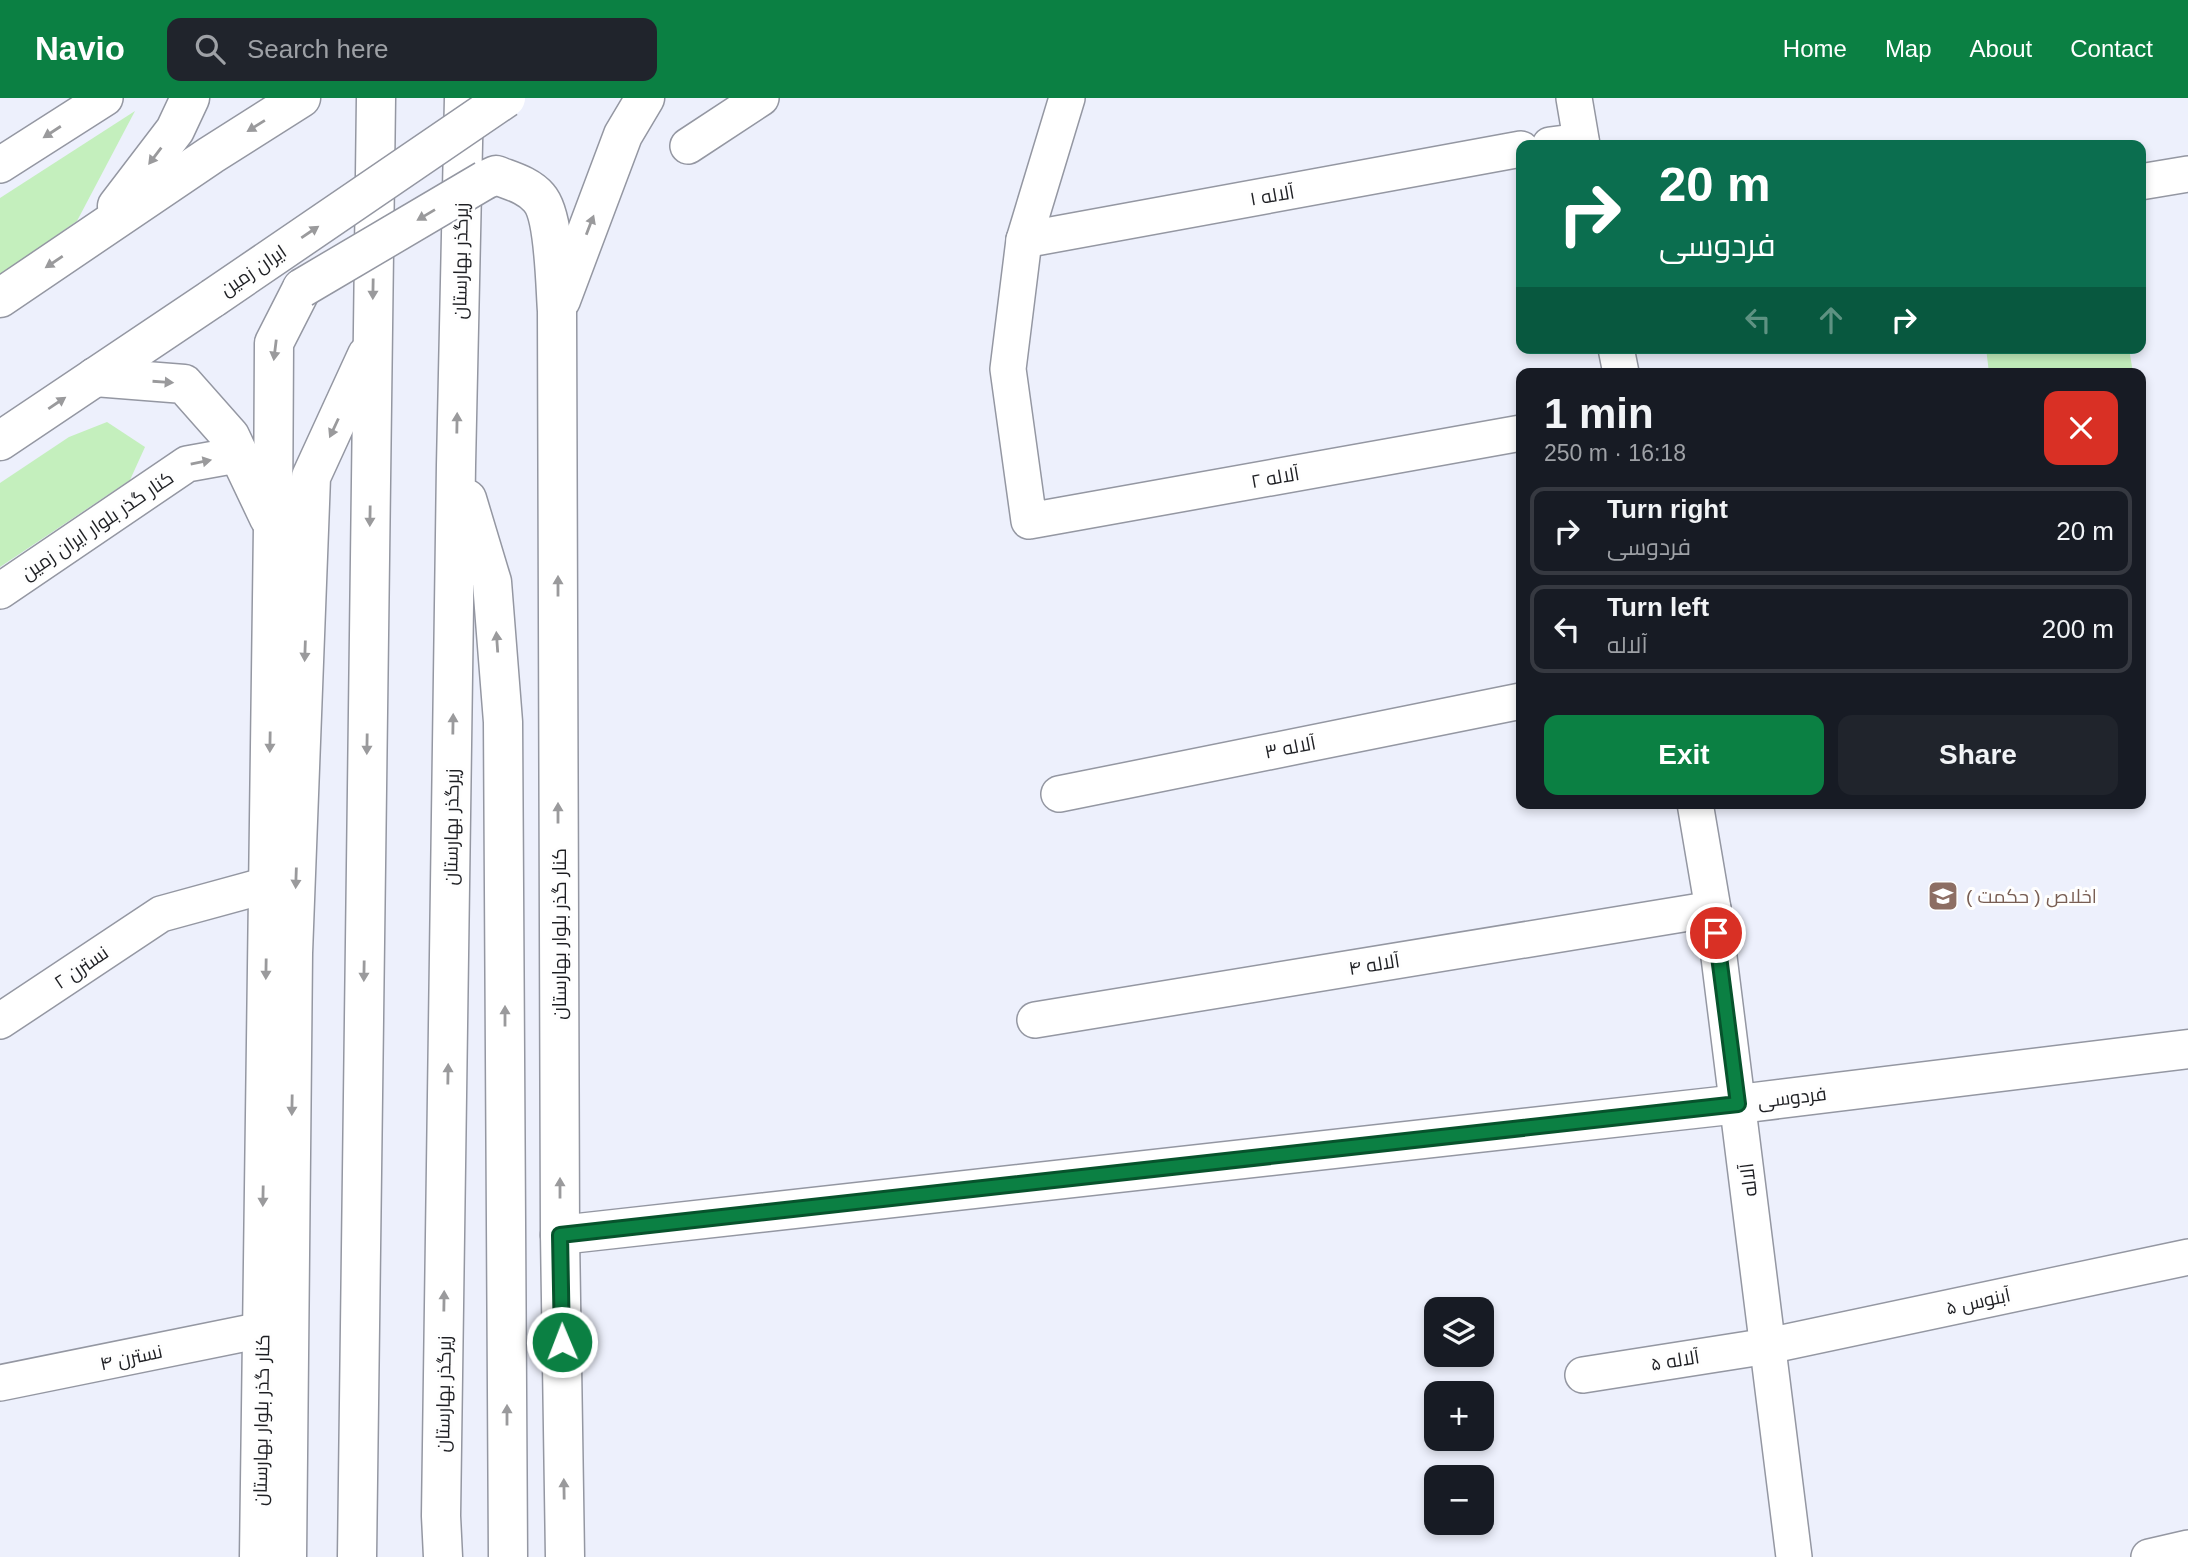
<!DOCTYPE html>
<html lang="en">
<head>
<meta charset="utf-8">
<style>
	body { margin:0; font-family:Arial,Cairo,sans-serif; background:#20242c; color:#f1f3f6; height:100vh; display:flex; flex-direction:column; font-size:26px; white-space:nowrap }
	* { box-sizing:border-box; margin:0 }
	p { font-size:23px; color:#9ea1a6 }
	.icon { flex:none; width:38px; height:38px; fill:none; stroke:currentColor; stroke-width:2; stroke-linecap:round; stroke-linejoin:round }
	.map { position:relative; flex:1; overflow:hidden }
	.drawer { position:absolute; left:1516px; top:270px; width:630px; height:441px; display:flex; flex-direction:column; background:#171b24; border-radius:14px; box-shadow:0 4px 10px #0003 }
	.drawer>* { flex:none }
	.hud { position:absolute; left:1516px; top:42px; width:630px; height:214px; border-radius:14px; box-shadow:0 4px 10px #0003; background:#0b6e4f; color:#fff; overflow:hidden }
	.controls { position:absolute; left:1424px; top:1199px; display:grid; gap:14px }
	.controls a { display:grid; place-items:center; width:70px; height:70px; border-radius:14px; background:#171b24; box-shadow:0 4px 10px #0003; font-size:35px }
	.pin { position:absolute; display:grid; place-items:center; width:60px; height:60px; color:#fff; margin:-30px; border:4px solid #fff; border-radius:50%; box-shadow:0 2px 7px #0007 }
	.me { position:absolute; width:77px; margin:-38px; rotate:359deg; stroke-linejoin:round; filter:drop-shadow(0 0 5px #0008) }
	.turn { display:flex; align-items:center; gap:24px; height:147px; padding:0 28px; font-size:32px }
	.turn .icon { width:91px; height:91px; stroke-width:2.5 }
	.turn b { display:block; font-size:49px; line-height:60px }
	.lanes { display:flex; align-items:center; height:66px; padding:0 28px; background:#0003; justify-content:center; gap:35px; direction:ltr }
	.lanes .off { opacity:.35 }
	.round { display:grid; place-items:center; flex:none; width:74px; height:74px; border-radius:14px; background:#20242c }
	.summary { display:flex; align-items:center; justify-content:space-between; height:119px; padding:0 28px }
	h1 { font-size:42px; font-weight:800; line-height:52px }
	.action { display:flex; gap:14px; margin-top:auto; padding:14px 28px }
	.action a { flex:1; height:80px; border-radius:14px; background:#0b8043; color:#fff; font-size:28px; font-weight:800; line-height:80px; text-align:center }
	.action a+a { background:#20242c; color:#f1f3f6 }
	ul { padding:0; list-style:none }
	li { display:flex; align-items:center; gap:21px; height:88px; margin:0 14px 10px; padding:0 14px; border:4px solid #363941; border-radius:14px }
	li div { flex:1 }
	li b { display:block; font-size:26px }
	li em { font-style:normal }
	header { display:flex; align-items:center; gap:42px; box-sizing:border-box; height:98px; padding:0 35px; background:#0b8043; color:#fff }
	header strong { font-size:33px }
	nav { display:flex; gap:38px; margin-inline-start:auto; font-size:24px }
	.search { width:490px; height:63px; background:#20242c; display:flex; align-items:center; gap:18px; box-sizing:border-box; padding:0 24px; border-radius:14px; color:#9ea1a6; font-size:26px }
	.map>svg:first-child { display:block }
	.green { fill:#c4efbd }
	.lines { fill:none; stroke-linecap:round; stroke-linejoin:round }
	.street-casing { stroke:#9497a2; stroke-width:38 }
	.secondary-casing { stroke:#9497a2; stroke-width:41 }
	.primary-casing { stroke:#9497a2; stroke-width:41 }
	.street { stroke:#fff; stroke-width:35 }
	.secondary { stroke:#fff; stroke-width:38 }
	.primary { stroke:#fff; stroke-width:38 }
	.secondary-bridge-casing { stroke:#9497a2; stroke-width:41; stroke-linecap:butt }
	.secondary-bridge { stroke:#fff; stroke-width:38 }
	.oneway { fill:#9a9a9c }
	.route-casing { stroke:#07532c; stroke-width:18 }
	.route { stroke:#0b8043; stroke-width:12 }
	.labels { text-anchor:middle; stroke-width:6; stroke-linejoin:round; paint-order:stroke }
	.street-label { font-size:19px; fill:#1e1f23; stroke:#fefefe }
	.education-label { font-size:19px; fill:#785e54; stroke:#fefefe; text-anchor:start }
</style>
</head>
<body>
<header>
<strong>Navio</strong>
<div class="search"><svg class="icon" aria-label="search" viewBox="0 0 24 24"><circle cx="10" cy="10" r="6"/><path d="M15 15l6 6"/></svg>Search here</div>
<nav><a>Home</a><a>Map</a><a>About</a><a>Contact</a></nav>
</header>
<div class="map">
<svg width="2188" height="1459" viewBox="0 0 2188 1459">
	<rect width="100%" height="100%" fill="#edf0fc"/>
	<!-- green -->
	<g class="green">
		<path d="M135,13L77,123L0,177V100Z"/>
		<path d="M1986,250H2129L2133,275H1989Z"/>
		<path d="M107,324L145,349L130,382L0,469V385L69,339Z"/>
	</g>
	<g class="lines">
		<!-- street casing -->
		<g class="street-casing">
			<g id="street">
				<path d="M1067,0L1024,142L1008,271L1029,423L1521,335"/>
				<path d="M1574,0L1582,47"/>
				<path d="M1550,47L1581,43"/>
				<path d="M688,48L761,0"/>
				<path d="M0,67L105,0"/>
				<path d="M2140,84L2188,76"/>
				<path d="M1024,142L1521,51"/>
				<path d="M1616,250L1621,275"/>
				<path d="M0,493L187,366L237,357"/>
				<path d="M1059,696L1521,603"/>
				<path d="M1695,705L1713,811L1794,1459"/>
				<path d="M1035,922L1713,811"/>
				<path d="M0,923L161,816L267,787"/>
				<path d="M1583,1277L1768,1248L2188,1159"/>
				<path d="M0,1285L262,1232"/>
				<path d="M2149,1459L2188,1450"/>
			</g>
		</g>
		<!-- secondary casing -->
		<g class="secondary-casing">
			<g id="secondary">
				<path d="M485,82L496,77C511,83 528,87 539,100C555,118 555,188 557,213L560,1137L565,1459"/>
				<path d="M117,108L175,32L190,0"/>
				<path d="M0,200L211,57L301,0"/>
				<path d="M561,202L623,37L645,0"/>
				<path d="M95,279L184,286L230,338L269,420"/>
				<path d="M0,343L213,200"/>
				<path d="M560,1137L1739,1006L2188,951"/>
				<path d="M259,1459L273,428L274,245L302,190"/>
			</g>
		</g>
		<!-- primary casing -->
		<g class="primary-casing">
			<g id="primary">
				<path d="M467,401L492,484L503,624L508,1459"/>
				<path d="M287,1459L293,855L311,379L367,257"/>
				<path d="M357,1459L376,0"/>
				<path d="M443,1459L441,1418L456,367L464,0"/>
			</g>
		</g>
		<!-- street -->
		<use href="#street" class="street"/>
		<!-- secondary -->
		<use href="#secondary" class="secondary"/>
		<!-- primary -->
		<use href="#primary" class="primary"/>
		<!-- secondary-bridge casing -->
		<g class="secondary-bridge-casing">
			<g id="secondary-bridge">
				<path d="M302,190L485,82"/>
				<path d="M213,200L506,0"/>
			</g>
		</g>
		<!-- secondary-bridge -->
		<use href="#secondary-bridge" class="secondary-bridge"/>
	</g>
	<!-- one-way arrows -->
	<defs><path id="oneway-solid" d="M-6-.8H1V-3.2L6.5 0L1 3.2V.8H-6Z" transform="scale(1.75)"/></defs>
	<g class="oneway">
		<use href="#oneway-solid" transform="translate(256 28) rotate(148)"/>
		<use href="#oneway-solid" transform="translate(52 34) rotate(147)"/>
		<use href="#oneway-solid" transform="translate(155 58) rotate(127)"/>
		<use href="#oneway-solid" transform="translate(426 117) rotate(149)"/>
		<use href="#oneway-solid" transform="translate(590 127) rotate(-69)"/>
		<use href="#oneway-solid" transform="translate(310 134) rotate(-34)"/>
		<use href="#oneway-solid" transform="translate(54 164) rotate(146)"/>
		<use href="#oneway-solid" transform="translate(373 191) rotate(91)"/>
		<use href="#oneway-solid" transform="translate(275 252) rotate(97)"/>
		<use href="#oneway-solid" transform="translate(163 284) rotate(4)"/>
		<use href="#oneway-solid" transform="translate(57 305) rotate(-34)"/>
		<use href="#oneway-solid" transform="translate(457 325) rotate(-89)"/>
		<use href="#oneway-solid" transform="translate(334 330) rotate(115)"/>
		<use href="#oneway-solid" transform="translate(201 364) rotate(-11)"/>
		<use href="#oneway-solid" transform="translate(370 418) rotate(91)"/>
		<use href="#oneway-solid" transform="translate(558 488) rotate(-90)"/>
		<use href="#oneway-solid" transform="translate(497 544) rotate(-94)"/>
		<use href="#oneway-solid" transform="translate(305 553) rotate(92)"/>
		<use href="#oneway-solid" transform="translate(453 626) rotate(-89)"/>
		<use href="#oneway-solid" transform="translate(270 644) rotate(91)"/>
		<use href="#oneway-solid" transform="translate(367 646) rotate(91)"/>
		<use href="#oneway-solid" transform="translate(558 715) rotate(-90)"/>
		<use href="#oneway-solid" transform="translate(296 780) rotate(92)"/>
		<use href="#oneway-solid" transform="translate(266 871) rotate(91)"/>
		<use href="#oneway-solid" transform="translate(364 873) rotate(91)"/>
		<use href="#oneway-solid" transform="translate(505 918) rotate(-90)"/>
		<use href="#oneway-solid" transform="translate(448 976) rotate(-89)"/>
		<use href="#oneway-solid" transform="translate(292 1007) rotate(91)"/>
		<use href="#oneway-solid" transform="translate(560 1090) rotate(-90)"/>
		<use href="#oneway-solid" transform="translate(263 1098) rotate(91)"/>
		<use href="#oneway-solid" transform="translate(444 1203) rotate(-89)"/>
		<use href="#oneway-solid" transform="translate(507 1317) rotate(-90)"/>
		<use href="#oneway-solid" transform="translate(564 1391) rotate(-91)"/>
	</g>
	<g class="lines">
		<!-- route casing -->
		<g class="route-casing">
			<path id="route" d="M562,1244L560,1137L1738,1006L1716,835"/>
		</g>
		<!-- route -->
		<use href="#route" class="route"/>
	</g>
	<!-- icons -->
	<defs>
		<g id="school-square" transform="scale(1.575)"><rect x="-9" y="-9" width="18" height="18" rx="4" fill="#8d6e63" stroke="#fefefe"/><path d="M0-5L7-2L0 1L-7-2ZM-4 1L0 2.5L4 1V4Q0 6-4 4Z" fill="#fff"/></g>
	</defs>
	<g fill-rule="evenodd">
		<use href="#school-square" x="1943" y="798"/>
	</g>
	<g class="labels">
		<!-- street labels -->
		<g class="street-label">
			<text transform="translate(1272 97) rotate(-10)" y="7">آلاله ۱</text>
			<text transform="translate(460 163) rotate(-89)" y="7">زیرگذر بهارستان</text>
			<text transform="translate(253 172) rotate(-34)" y="7">ایران زمین</text>
			<text transform="translate(1275 379) rotate(-10)" y="7">آلاله ۲</text>
			<text transform="translate(97 427) rotate(-34)" y="7">کنار گذر بلوار ایران زمین</text>
			<text transform="translate(1290 649) rotate(-11)" y="7">آلاله ۳</text>
			<text transform="translate(451 729) rotate(-89)" y="7">زیرگذر بهارستان</text>
			<text transform="translate(559 836) rotate(-90)" y="7">کنار گذر بلوار بهارستان</text>
			<text transform="translate(1374 866) rotate(-9)" y="7">آلاله ۴</text>
			<text transform="translate(81 869) rotate(-34)" y="7">نسترن ۲</text>
			<text transform="translate(1792 999) rotate(-7)" y="7">فردوسی</text>
			<text transform="translate(1748 1082) rotate(-97)" y="7">آلاله</text>
			<text transform="translate(1978 1203) rotate(-12)" y="7">آبنوس ۵</text>
			<text transform="translate(131 1259) rotate(-12)" y="7">نسترن ۴</text>
			<text transform="translate(1675 1262) rotate(-9)" y="7">آلاله ۵</text>
			<text transform="translate(443 1296) rotate(-89)" y="7">زیرگذر بهارستان</text>
			<text transform="translate(261 1322) rotate(-89)" y="7">کنار گذر بلوار بهارستان</text>
		</g>
		<!-- education labels -->
		<g class="education-label">
			<text x="1966" y="805">اخلاص ( حکمت )</text>
		</g>
	</g>
</svg>
<div class="controls">
<a><svg class="icon" aria-label="layers" viewBox="0 0 24 24"><path d="M12 4l9 5-9 5-9-5zM3 14l9 5 9-5"/></svg></a>
<a>+</a>
<a>−</a>
</div>
<div class="pin" style="left:1716px;top:835px;background:#d93025"><svg class="icon" aria-label="arrive" viewBox="0 0 24 24"><path d="M6 21V4h12l-3 4 3 4H6"/></svg></div>
<svg class="me" style="left:562px;top:1244px" viewBox="-20 -20 40 40"><circle r="17" fill="#0b8043" stroke="#fff" stroke-width="3"/><path d="M0-11L8 9 0 5-8 9z" fill="#fff"/></svg>
<div class="hud">
<div class="turn"><svg class="icon" aria-label="right" viewBox="0 0 24 24"><path d="M7 20v-9h11M14 6l5 5-5 5"/></svg><div><b>20 m</b>فردوسی</div></div>
<div class="lanes"><svg class="icon off" aria-label="left" viewBox="0 0 24 24"><path d="M17 20v-9H6M10 6l-5 5 5 5"/></svg><svg class="icon off" aria-label="ahead" viewBox="0 0 24 24"><path d="M12 20V5M6 11l6-6 6 6"/></svg><svg class="icon" aria-label="right" viewBox="0 0 24 24"><path d="M7 20v-9h11M14 6l5 5-5 5"/></svg></div>
</div>
<section class="drawer">
<div class="summary"><div><h1>1 min</h1><p>250 m · 16:18</p></div><a class="round" style="background:#d93025;color:#fff"><svg class="icon" aria-label="close" viewBox="0 0 24 24"><path d="M6 6l12 12M18 6L6 18"/></svg></a></div>
<ul>
<li><svg class="icon" aria-label="right" viewBox="0 0 24 24"><path d="M7 20v-9h11M14 6l5 5-5 5"/></svg><div><b>Turn right</b><p>فردوسی</p></div><em>20 m</em></li>
<li><svg class="icon" aria-label="left" viewBox="0 0 24 24"><path d="M17 20v-9H6M10 6l-5 5 5 5"/></svg><div><b>Turn left</b><p>آلاله</p></div><em>200 m</em></li>
</ul>
<div class="action"><a>Exit</a><a>Share</a></div>
</section>
</div>
</body>
</html>
